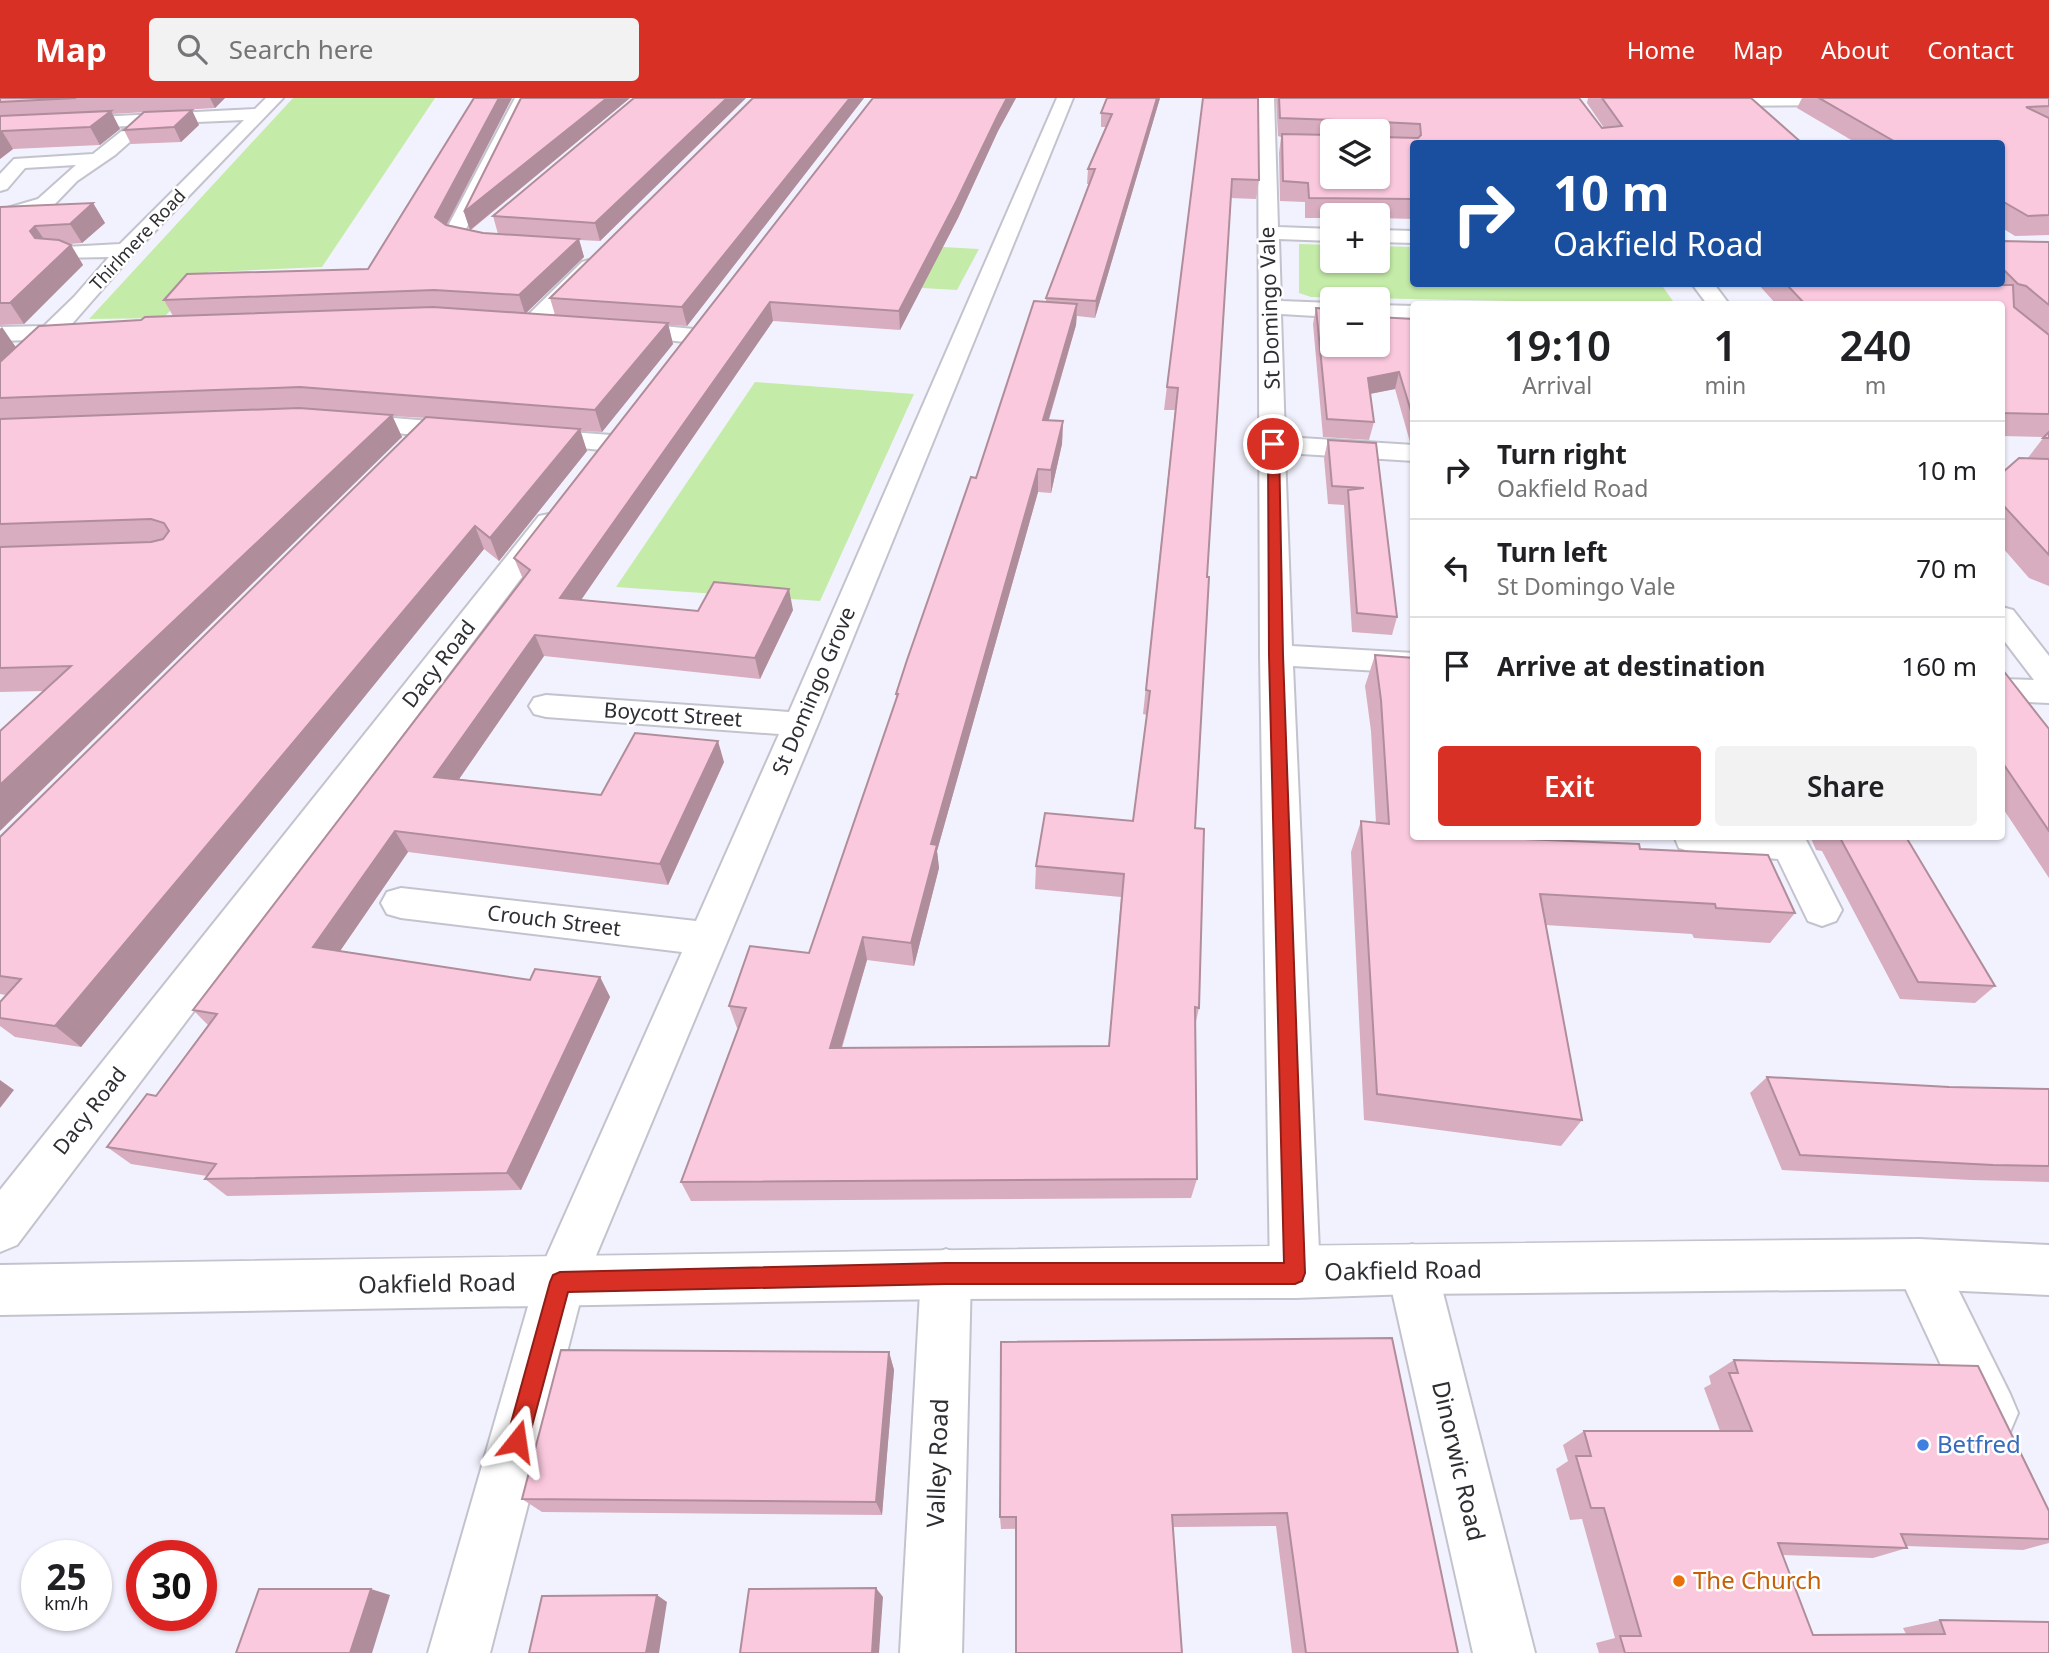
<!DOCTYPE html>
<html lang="en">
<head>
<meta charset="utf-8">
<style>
	body { margin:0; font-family:"Noto Sans",sans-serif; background:#f2f2f2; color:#202124; height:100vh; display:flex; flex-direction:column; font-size:26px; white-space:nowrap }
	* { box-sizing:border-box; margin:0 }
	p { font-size:23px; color:#757577 }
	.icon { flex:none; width:38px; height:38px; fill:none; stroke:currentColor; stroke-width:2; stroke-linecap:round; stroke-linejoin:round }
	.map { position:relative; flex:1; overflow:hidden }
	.side { position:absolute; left:1410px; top:203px; width:595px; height:539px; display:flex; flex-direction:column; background:#fff; border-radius:7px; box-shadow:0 2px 5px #0004 }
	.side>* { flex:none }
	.guide { position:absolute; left:1410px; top:42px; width:595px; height:147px; border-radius:7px; box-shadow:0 2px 5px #0004; background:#1a4fa0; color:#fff; overflow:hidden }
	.buttons { position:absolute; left:1320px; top:21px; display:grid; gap:14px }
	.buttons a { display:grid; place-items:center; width:70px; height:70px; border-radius:7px; background:#fff; box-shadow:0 2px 5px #0004; font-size:35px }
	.speed { position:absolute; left:21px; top:1442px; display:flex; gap:14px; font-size:35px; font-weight:700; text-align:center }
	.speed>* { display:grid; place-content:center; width:91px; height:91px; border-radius:50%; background:#fff; box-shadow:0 2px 5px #0004; line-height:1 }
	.speed small { font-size:18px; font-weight:400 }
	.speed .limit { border:10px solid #d22; background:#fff; color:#111 }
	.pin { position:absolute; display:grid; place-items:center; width:60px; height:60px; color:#fff; margin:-30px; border:4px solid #fff; border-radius:50%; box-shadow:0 2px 7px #0007 }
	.me { position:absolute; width:77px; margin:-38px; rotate:15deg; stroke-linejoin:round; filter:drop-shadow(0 0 5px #0008) }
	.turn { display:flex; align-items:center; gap:24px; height:147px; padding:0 28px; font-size:32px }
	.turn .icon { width:91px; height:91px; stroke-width:2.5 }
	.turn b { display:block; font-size:49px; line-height:60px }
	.eta { display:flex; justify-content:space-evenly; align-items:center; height:119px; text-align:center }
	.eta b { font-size:42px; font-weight:600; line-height:49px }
	.action { display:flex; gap:14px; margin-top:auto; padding:14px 28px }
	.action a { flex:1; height:80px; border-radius:7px; background:#d93025; color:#fff; font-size:28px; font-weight:600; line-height:80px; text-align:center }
	.action a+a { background:#f2f2f2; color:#202124 }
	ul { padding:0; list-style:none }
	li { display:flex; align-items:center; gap:21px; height:98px; padding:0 28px; border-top:2px solid #e0e0e0 }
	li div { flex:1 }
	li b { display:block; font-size:26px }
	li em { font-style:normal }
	header { display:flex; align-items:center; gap:42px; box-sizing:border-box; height:98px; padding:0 35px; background:#d93025; color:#fff }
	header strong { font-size:33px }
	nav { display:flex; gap:38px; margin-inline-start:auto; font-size:24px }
	.search { width:490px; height:63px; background:#f2f2f2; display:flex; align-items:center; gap:18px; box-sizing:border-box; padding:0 24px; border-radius:7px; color:#757577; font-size:26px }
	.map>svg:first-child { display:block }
	.green { fill:#c4eba8 }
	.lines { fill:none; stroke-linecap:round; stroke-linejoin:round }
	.minor-casing { stroke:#c3c3ce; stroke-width:4 }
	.trunk-casing { stroke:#c3c3ce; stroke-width:4 }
	.minor { fill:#fff; fill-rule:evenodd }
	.trunk { fill:#fff; fill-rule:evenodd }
	.wall { fill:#d8adbf; fill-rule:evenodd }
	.shaded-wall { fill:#b08d9b }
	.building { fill:#fbc9de; stroke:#b08d9b; stroke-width:2; fill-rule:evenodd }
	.route { fill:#d93025; stroke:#8d1f18; stroke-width:2 }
	.shop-dot { fill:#3f7fe0; stroke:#fff; stroke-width:2.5 }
	.food-dot { fill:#e8710a; stroke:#fff; stroke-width:2.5 }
	.labels { text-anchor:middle; stroke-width:5; stroke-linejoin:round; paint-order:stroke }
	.far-street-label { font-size:18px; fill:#2f2f33; stroke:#fff }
	.street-label { font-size:21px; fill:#2f2f33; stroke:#fff }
	.near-street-label { font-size:24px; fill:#2f2f33; stroke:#fff }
	.near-shop-label { font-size:24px; fill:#366cbe; stroke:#fff; text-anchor:start }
	.near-food-label { font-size:24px; fill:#c56008; stroke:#fff; text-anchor:start }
</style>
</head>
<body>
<header>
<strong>Map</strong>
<div class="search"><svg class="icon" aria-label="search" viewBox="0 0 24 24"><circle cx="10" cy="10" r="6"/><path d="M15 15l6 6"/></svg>Search here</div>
<nav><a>Home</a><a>Map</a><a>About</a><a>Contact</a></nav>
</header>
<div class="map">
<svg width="2049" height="1555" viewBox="0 0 2049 1555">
	<rect width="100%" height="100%" fill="#f2f2fe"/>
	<!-- green -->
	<g class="green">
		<path d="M293,0H435L322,169L209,174L163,220L89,221Z"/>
		<path d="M853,144L979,151L957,192L819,184Z"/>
		<path d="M1299,146L1332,147V163H1377V148L1414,149V186H1661L1675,206L1311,199L1299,195Z"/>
		<path d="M755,284L914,296L820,503L616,489Z"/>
	</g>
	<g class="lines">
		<!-- minor casing -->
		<g class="minor-casing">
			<g id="minor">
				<path d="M266,0H283L133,156L71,227L92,228L95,233L92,238L57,241L9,288L0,290V270L30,242L0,243V229L44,228L74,199L109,159L55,160L48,158L45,154L48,150L120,146L244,22L150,26L115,57L77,83L52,109L23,120L0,124V112L38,101L76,67L25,70L7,91L0,93V76L14,61L93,56L128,28L0,34V24L255,11Z"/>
				<path d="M515,0H531L465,133L505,141L508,145L505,149C489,153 455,150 444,136Z"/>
				<path d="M1057,0H1073L818,626L585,1184L490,1555H428L535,1184L682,854L401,820L387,816L381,805L387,794L401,790L696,823L779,636L546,619L534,616L529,608L534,600L546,597L789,614Z"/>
				<path d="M1258,0H1274L1278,129L1332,131V143L1279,141L1281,203L1332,205V219L1281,216L1285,339L1414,347V363L1285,355L1292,548L1414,555V575L1293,568L1320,1175L1313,1193L1295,1200L1277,1193L1270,1175L1260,557Z"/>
				<path d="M1698,0H1861L1862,2L1854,7L1704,8L1698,6L1696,3Z"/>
				<path d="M1377,132L1414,133V145L1377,144Z"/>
				<path d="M589,162L596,164L599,168L596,172L540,231H524L521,226L524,221L582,164Z"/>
				<path d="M1692,186H1714L1729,206H1707Z"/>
				<path d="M1377,207L1414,208V222L1377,221Z"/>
				<path d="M620,224L694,231L702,233L705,238L702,243L694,245L612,236L609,231L612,226Z"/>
				<path d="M345,316L466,326L475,329L479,334L475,339L466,342L336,329L332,324L336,319Z"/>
				<path d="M530,331L611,337L620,339L624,345L620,351L611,353L521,344L517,339L521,334Z"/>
				<path d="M549,416L559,418L563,424L559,430L17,1147L0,1154V1092L539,418Z"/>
				<path d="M2002,509L2013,512L2049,558V605L2002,603V581L2034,582L2002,540Z"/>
				<path d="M1674,738H1804L1842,812L1836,823L1822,828L1808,823L1778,761L1692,754L1679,750Z"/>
				<path d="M1919,1141L1937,1149L2010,1296L2018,1315L2010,1334L1991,1342L1972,1334L1894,1166L1901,1149Z"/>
				<path d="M1412,1146L1430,1153L1437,1171L1535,1555H1473L1387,1171L1394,1153Z"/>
				<path d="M946,1151L964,1158L971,1176L962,1555H900L921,1176L928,1158Z"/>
			</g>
		</g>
		<!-- trunk casing -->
		<g class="trunk-casing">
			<path id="trunk" d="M1919,1141L2049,1147V1197L1919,1191L1412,1196L1295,1200L946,1201L0,1217V1167C640,1156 1279,1147 1919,1141Z"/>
		</g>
		<!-- minor -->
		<use href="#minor" class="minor"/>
		<!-- trunk -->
		<use href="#trunk" class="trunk"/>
	</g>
	<!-- wall -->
	<g class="wall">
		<path d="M0,0H225L215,10L112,16L120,31L100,47L13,51L0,61Z"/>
		<path d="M512,0L447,127L470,132L464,114L521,0H630L471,132L483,135L498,136L493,118L634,0H746L600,143L579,142L584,159L526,215L555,217L550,200L753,0H864L687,228L668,227L673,246L602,334L580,333L587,353L499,463L484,451L81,949L15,939L0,928V904L6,897L0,896V740L425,320L392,318L402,339L44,593L0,594V230L16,249L141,222L173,218L164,202L368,171Z"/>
		<path d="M873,0H1016L998,33L958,120L900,232L773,223L581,502L698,513L793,512L760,581L544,558L459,681L601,697L724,664L668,787L408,754L340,853L530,882L600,879L610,899L521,1092L227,1098L205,1081L207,1078L131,1066L107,1049L156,998L208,927L193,912L523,481L514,460Z"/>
		<path d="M1107,0H1160L1095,220L1077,218L1076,227L1049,322L1063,323L1062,346L1051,395L1038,394L937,753L939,770L914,868L867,862L842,950L1109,948L1121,799L1035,791L1036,768L1133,723L1147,617L1143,616L1175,312H1164L1203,0L1259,82L1256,101L1230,100L1207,479L1195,730L1199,910L1195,928L1197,1081L1191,1100L691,1103L681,1084L739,930H737L729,908L809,855L897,601L896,596L976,380L1046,203V200L1089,86H1087L1088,71L1106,29H1101V15Z"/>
		<path d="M1276,0H1579L1602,30H1604L1587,5L1588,0H1751L1803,46H1414V121L1377,120V117H1332V120H1305V104L1280,103L1279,55L1281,39L1278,38ZM1332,33H1377L1332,79Z"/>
		<path d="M1802,0H2049V137L2015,138L2002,130V46H1858L1797,10Z"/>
		<path d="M199,27L181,44L131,46L124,32Z"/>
		<path d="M93,105L105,125L82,145L69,146L71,147L83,167L24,226L0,227V109Z"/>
		<path d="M2002,143L2049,144V488L2029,480L2002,449V375L2027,361L2044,339L2002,338V206H1776L1758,186H2002Z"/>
		<path d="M1316,210L1332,247L1414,221V345L1410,344L1395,291L1370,296L1374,324L1369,342L1323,339L1313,226Z"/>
		<path d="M1328,342L1376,345L1397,519L1392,537L1352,534L1344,407L1328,406L1324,360Z"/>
		<path d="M1375,557L1414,738L1640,751L1795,815L1770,845L1694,840L1692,836L1545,827L1582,1022L1561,1048L1364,1022L1351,754L1361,723L1376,725L1371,633L1365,588Z"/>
		<path d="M2002,571L2049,631V780L2002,709Z"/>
		<path d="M1810,738H1908L1907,740L1995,888L1975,905L1900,901L1822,753L1816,752Z"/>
		<path d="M1767,979L1949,989L2049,991V1084L1971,1082L1782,1072L1750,995Z"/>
		<path d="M1392,1240L1458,1555H1292L1276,1428L1001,1431L1000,1419Z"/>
		<path d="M889,1254L894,1272L882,1417L542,1414L522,1401Z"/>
		<path d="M1734,1262L2049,1413V1445L2023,1452L1906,1448L1907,1450L1873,1460L1782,1457L1813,1537L1906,1536L1903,1530L1940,1522L2049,1555H1599L1596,1545L1615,1540L1582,1421L1570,1422L1556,1371L1568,1363L1563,1347L1584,1333H1720L1704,1290L1711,1286L1709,1278Z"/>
	</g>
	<!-- shaded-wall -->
	<g class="shaded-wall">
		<path d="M210,0H225L215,10Z"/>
		<path d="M499,0H512L441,137L435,119Z"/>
		<path d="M607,0H630L470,132L464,114Z"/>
		<path d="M727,0H746L600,143L595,125Z"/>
		<path d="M850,0H864L687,228L682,209Z"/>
		<path d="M1007,0H1016L998,33L958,120L900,232L899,213Z"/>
		<path d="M1157,0H1160L1095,220L1096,203Z"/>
		<path d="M192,12L199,27L181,44L174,29Z"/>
		<path d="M111,13L120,31L100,47L90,29Z"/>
		<path d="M2,33L13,51L0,61V35Z"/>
		<path d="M93,105L105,125L82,145L70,126Z"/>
		<path d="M35,128L48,147L47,161L30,133Z"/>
		<path d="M579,141L584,159L525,216L519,197Z"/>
		<path d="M71,147L83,167L24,226L10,205Z"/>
		<path d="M770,204L773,223L568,521L560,500Z"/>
		<path d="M1077,206L1076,227L1042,344L1043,322Z"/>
		<path d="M668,225L673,246L602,334L595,312Z"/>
		<path d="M2,229L17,251L0,266V231Z"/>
		<path d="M1399,274L1395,291L1364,297L1368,280Z"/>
		<path d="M392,317L402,339L0,733V687Z"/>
		<path d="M1063,323L1062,346L1051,395V372Z"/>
		<path d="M580,331L587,353L499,463L490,440Z"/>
		<path d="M1038,371V394L937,753L939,770L914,868L911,845L931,746Z"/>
		<path d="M475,428L484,451L81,949L55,928Z"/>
		<path d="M789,491L793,512L760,581L755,560Z"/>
		<path d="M535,537L544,558L446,700L434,679Z"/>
		<path d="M718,643L724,664L668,787L660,766Z"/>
		<path d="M395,733L408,754L329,869L313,849Z"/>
		<path d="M863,839L867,862L835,971L830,950Z"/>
		<path d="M600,879L610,899L521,1092L507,1075Z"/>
		<path d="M0,982L14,992L0,1010Z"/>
		<path d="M889,1254L894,1272L882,1417L876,1404Z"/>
		<path d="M876,1490L883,1499L879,1555H872Z"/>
		<path d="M371,1491L390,1497L372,1555H350Z"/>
		<path d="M657,1497L667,1504L659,1555H646Z"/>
	</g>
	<!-- building -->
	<g class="building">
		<path d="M0,0H76L0,4Z"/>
		<path d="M474,0H499L435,119L446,127L483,135L579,141L519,197L434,192L164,202L187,176L368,171Z"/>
		<path d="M521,0H607L464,114Z"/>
		<path d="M634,0H727L595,125L493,118Z"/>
		<path d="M753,0H850L682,209L550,200Z"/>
		<path d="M873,0H1007L998,17L957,102L899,213L770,204L560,500L698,513L714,484L789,491L755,560L535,537L434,679L601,697L635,635L718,643L660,766L395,733L313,849L530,882L535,871L600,879L507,1075L205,1081L216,1066L107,1049L147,996L156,998L217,916L193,912L530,472L514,460Z"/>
		<path d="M1107,0H1157L1096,203L1046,200L1095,71H1088L1112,16L1101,15Z"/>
		<path d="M1203,0H1258L1259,82L1232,81L1207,479H1209L1195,730L1204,731L1199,910L1195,909L1197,1081L681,1084L746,910L729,908L750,848L809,855L898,596H896L907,562L971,379L976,380L1034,203L1077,206L1043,322L1063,323L1051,372L1038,371L931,746L937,747L911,845L863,839L830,950L1109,948L1124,776L1036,768L1045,715L1133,723L1150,593L1146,592L1178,290L1167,289Z"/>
		<path d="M1279,0H1579L1602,30L1622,28L1602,0H1751L1803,46H1414V101L1309,100L1308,85L1283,83L1282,36L1332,37V79H1377V33H1336L1338,25L1335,22L1280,20ZM1381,24L1420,26L1421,37L1418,40L1381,39L1378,36Z"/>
		<path d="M1819,0H2049V8L2026,9L2049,20V117L2028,118L2002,103V46H1899Z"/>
		<path d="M192,12L174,29L124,32L144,14Z"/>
		<path d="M111,13L90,29L2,33L0,35V18Z"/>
		<path d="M93,105L70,126L35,128L30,133L35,140L59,142L71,147L10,205H0V109Z"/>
		<path d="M2002,143L2049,144V207L2026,188L2018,186L2002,170Z"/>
		<path d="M1786,186H1989L1991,187H2013L2014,209L2049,237V316L2002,315V206H1805Z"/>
		<path d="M433,209L668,225L595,312L300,289L0,300V264L39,228L141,222L145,219Z"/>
		<path d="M1316,210L1332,211V247H1377V219L1414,221V323L1399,274L1368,280L1374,324L1327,321Z"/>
		<path d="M299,310L392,317L0,687V633L71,568L0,570V449L151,444L163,441L169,433L164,425L151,421L0,426V321Z"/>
		<path d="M426,319L580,331L490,440L475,428L55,928L0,920V904L21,881L0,878V739Z"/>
		<path d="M2049,334V340H2043Z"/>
		<path d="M1328,342L1376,345L1397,519L1357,515L1348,392L1364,390L1332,388Z"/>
		<path d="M2019,360L2049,361V457L2002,406V375Z"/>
		<path d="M1375,557L1414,560V738H1505L1524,741L1639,746L1640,751L1768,757L1795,815L1716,810L1715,806L1540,796L1582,1022L1377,996L1361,723L1389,726L1381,602Z"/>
		<path d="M2002,571L2049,631V733L2002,664Z"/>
		<path d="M1839,738H1908L1906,739L1995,888L1918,884Z"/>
		<path d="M1767,979L1949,989L2049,991V1068L1993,1067L1800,1057Z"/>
		<path d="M1392,1240L1458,1555H1306L1287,1415L1172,1417L1182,1555H1016V1419H1000L1001,1244Z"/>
		<path d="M561,1252L889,1254L876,1404L522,1401Z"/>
		<path d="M1734,1262L1978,1268L2049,1413V1441L1901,1436L1907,1450L1778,1445L1813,1537L1945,1536L1940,1522L2049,1524V1555H1625L1620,1538H1641L1604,1410H1591L1576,1358H1591L1584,1333H1752L1729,1275H1738Z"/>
		<path d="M876,1490L872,1555H740L749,1491Z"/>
		<path d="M259,1491H371L350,1555H236Z"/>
		<path d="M657,1497L646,1555H529L542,1498Z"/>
	</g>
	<!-- route -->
	<path class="route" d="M1273,343L1279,346L1283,557L1305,1175L1302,1183L1295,1186H946L568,1194L528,1343L525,1351L517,1354L509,1351L506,1343L550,1184L553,1177L560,1174L946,1165H1284L1269,557L1268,346Z"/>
	<!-- markers -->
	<circle class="shop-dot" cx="1923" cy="1347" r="7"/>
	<circle class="food-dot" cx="1679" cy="1483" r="7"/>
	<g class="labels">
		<!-- far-street labels -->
		<g class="far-street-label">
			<text transform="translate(138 142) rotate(-47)" y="6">Thirlmere Road</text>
		</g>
		<!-- street labels -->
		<g class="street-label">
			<text transform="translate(1270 210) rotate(-92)" y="7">St Domingo Vale</text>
			<text transform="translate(439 566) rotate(-52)" y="7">Dacy Road</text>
			<text transform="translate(814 593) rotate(-67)" y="7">St Domingo Grove</text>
			<text transform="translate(673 617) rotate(4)" y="7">Boycott Street</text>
			<text transform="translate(554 823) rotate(7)" y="7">Crouch Street</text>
			<text transform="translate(90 1013) rotate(-52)" y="7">Dacy Road</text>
		</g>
		<!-- near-street labels -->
		<g class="near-street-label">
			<text transform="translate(1403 1173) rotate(-1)" y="8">Oakfield Road</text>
			<text transform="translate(437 1186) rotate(-1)" y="8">Oakfield Road</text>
			<text transform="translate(1458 1363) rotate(77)" y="8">Dinorwic Road</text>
			<text transform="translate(938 1365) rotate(-88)" y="8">Valley Road</text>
		</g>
		<!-- near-shop labels -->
		<g class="near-shop-label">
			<text x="1937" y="1355">Betfred</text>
		</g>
		<!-- near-food labels -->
		<g class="near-food-label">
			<text x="1693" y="1491">The Church</text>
		</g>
	</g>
</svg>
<div class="buttons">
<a><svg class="icon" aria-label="layers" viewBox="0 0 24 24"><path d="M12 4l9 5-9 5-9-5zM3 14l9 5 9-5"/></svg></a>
<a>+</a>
<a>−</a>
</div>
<div class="speed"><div>25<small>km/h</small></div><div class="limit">30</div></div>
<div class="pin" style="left:1273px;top:346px;background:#d93025"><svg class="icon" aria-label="arrive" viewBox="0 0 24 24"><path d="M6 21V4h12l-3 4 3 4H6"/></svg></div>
<svg class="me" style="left:517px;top:1343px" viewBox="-20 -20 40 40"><path d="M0-17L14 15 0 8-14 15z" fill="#d93025" stroke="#fff" stroke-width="4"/></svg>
<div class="guide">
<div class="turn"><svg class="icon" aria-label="right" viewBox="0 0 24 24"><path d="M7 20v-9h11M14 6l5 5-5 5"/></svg><div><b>10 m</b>Oakfield Road</div></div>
</div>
<section class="side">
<div class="eta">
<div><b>19:10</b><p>Arrival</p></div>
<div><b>1</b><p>min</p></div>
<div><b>240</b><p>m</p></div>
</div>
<ul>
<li><svg class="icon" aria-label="right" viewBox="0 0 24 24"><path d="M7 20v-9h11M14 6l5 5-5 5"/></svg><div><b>Turn right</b><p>Oakfield Road</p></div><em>10 m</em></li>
<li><svg class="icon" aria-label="left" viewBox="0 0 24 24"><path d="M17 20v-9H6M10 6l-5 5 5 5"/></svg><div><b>Turn left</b><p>St Domingo Vale</p></div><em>70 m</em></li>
<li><svg class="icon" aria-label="arrive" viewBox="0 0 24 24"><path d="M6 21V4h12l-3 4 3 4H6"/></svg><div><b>Arrive at destination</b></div><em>160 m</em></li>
</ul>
<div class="action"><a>Exit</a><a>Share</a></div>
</section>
</div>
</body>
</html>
